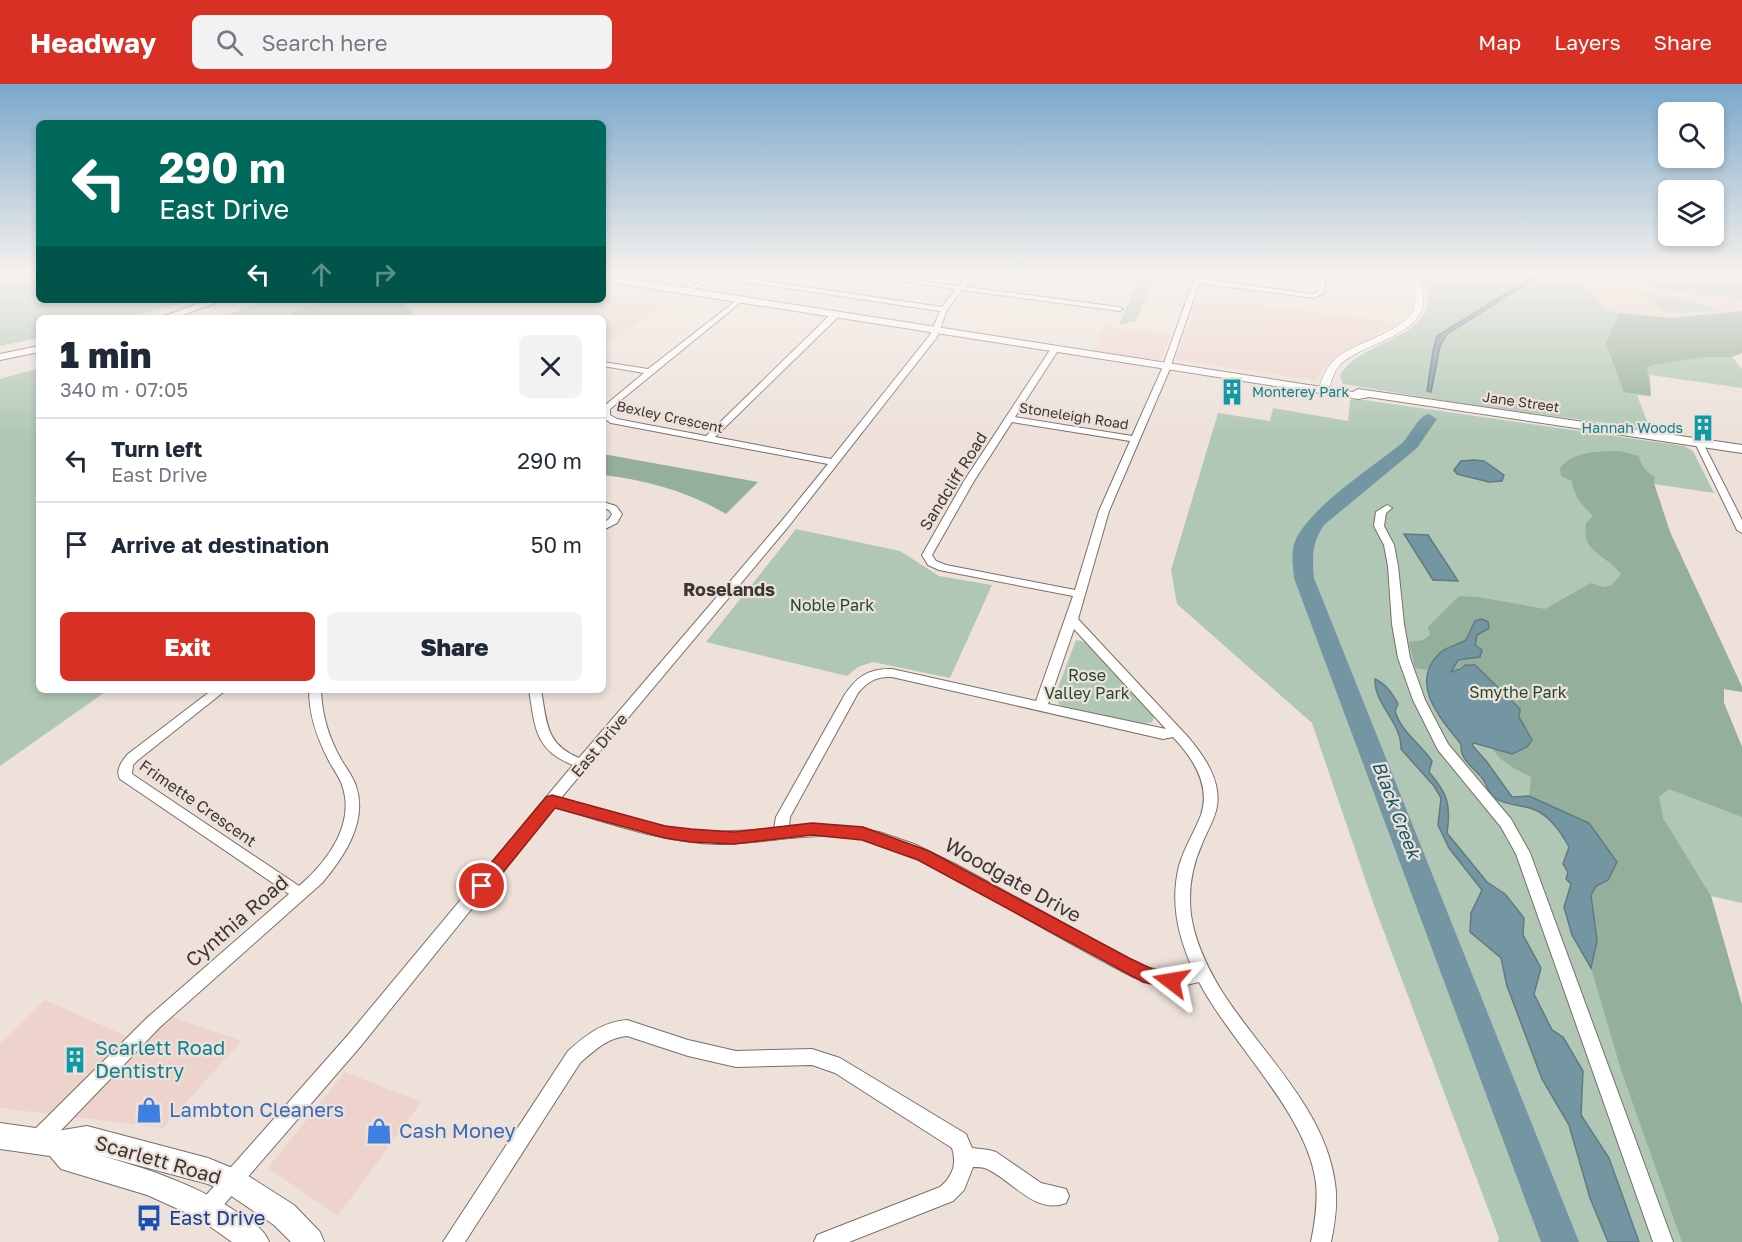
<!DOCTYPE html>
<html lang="en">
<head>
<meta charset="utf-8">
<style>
	body { margin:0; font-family:"Golos Text",sans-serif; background:#f2f2f3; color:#1f2937; height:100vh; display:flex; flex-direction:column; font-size:22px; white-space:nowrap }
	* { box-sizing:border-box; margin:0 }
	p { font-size:20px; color:#747a83 }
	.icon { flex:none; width:33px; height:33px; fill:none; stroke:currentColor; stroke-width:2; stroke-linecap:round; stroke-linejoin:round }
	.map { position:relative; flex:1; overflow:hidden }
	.side { position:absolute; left:36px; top:231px; width:570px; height:378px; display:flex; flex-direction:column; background:#fff; border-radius:9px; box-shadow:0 3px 9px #0003 }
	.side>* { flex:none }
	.guide { position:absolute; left:36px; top:36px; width:570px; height:183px; border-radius:9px; box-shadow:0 3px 9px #0003; background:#00695c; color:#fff; overflow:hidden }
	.tools { position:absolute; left:1658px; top:18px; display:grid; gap:12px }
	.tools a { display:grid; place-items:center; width:66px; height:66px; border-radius:9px; background:#fff; box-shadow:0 3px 9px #0003; font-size:30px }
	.pin { position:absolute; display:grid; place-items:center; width:51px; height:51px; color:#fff; margin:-26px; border:3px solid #fff; border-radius:50%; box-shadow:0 2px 6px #0007 }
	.me { position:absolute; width:66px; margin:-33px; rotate:284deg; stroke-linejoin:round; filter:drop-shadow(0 0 4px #0008) }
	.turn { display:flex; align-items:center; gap:21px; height:126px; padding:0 24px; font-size:27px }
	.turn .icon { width:78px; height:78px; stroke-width:2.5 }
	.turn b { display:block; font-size:42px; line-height:51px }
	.lanes { display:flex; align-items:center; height:57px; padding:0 24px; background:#0003; justify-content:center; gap:30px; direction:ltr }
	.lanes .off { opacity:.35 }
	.round { display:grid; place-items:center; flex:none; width:63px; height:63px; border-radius:9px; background:#f2f2f3 }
	.head { display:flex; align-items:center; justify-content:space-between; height:102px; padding:0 24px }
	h1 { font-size:36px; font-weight:800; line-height:45px }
	.primary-button { display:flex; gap:12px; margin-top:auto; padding:12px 24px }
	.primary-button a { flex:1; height:69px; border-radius:9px; background:#d93025; color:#fff; font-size:24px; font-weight:800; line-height:69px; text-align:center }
	.primary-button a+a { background:#f2f2f3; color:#1f2937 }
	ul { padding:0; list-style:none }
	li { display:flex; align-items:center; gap:18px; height:84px; padding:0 24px; border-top:2px solid #e0e1e3 }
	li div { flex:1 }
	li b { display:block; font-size:22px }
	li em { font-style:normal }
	header { display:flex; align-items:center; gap:36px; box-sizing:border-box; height:84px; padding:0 30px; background:#d93025; color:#fff }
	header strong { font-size:28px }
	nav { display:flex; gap:33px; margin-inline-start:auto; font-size:21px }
	.search { width:420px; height:54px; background:#f2f2f3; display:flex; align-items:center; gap:15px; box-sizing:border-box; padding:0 21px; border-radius:9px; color:#747a83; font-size:22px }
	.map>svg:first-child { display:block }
	.commercial { fill:#edd3cc }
	.built { fill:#e7d4c8 }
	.green { fill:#b0c7b5 }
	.forest { fill:#94af9b }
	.water { fill:#7496a2; stroke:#637a81; stroke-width:1.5 }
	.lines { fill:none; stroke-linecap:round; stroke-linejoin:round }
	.river { fill:#7496a2; fill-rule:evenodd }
	.minor-casing { stroke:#7a6f69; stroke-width:2 }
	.tertiary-casing { stroke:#7a6f69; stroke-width:1 }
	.secondary-casing { stroke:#7a6f69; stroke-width:2 }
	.primary-casing { stroke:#7a6f69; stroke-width:2 }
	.minor { fill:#fff; fill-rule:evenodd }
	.tertiary { fill:#fff; fill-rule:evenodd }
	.secondary { fill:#fff; fill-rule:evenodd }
	.primary { fill:#fff; fill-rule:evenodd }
	.route { fill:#d93025; stroke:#8d1f18; stroke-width:1.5 }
	.labels { text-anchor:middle; stroke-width:4.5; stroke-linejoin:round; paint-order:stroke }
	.far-culture-label { font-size:14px; fill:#0d838f; stroke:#ede1da; text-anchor:start }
	.far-street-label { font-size:14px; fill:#3c3734; stroke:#ede1da }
	.street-label { font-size:16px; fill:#3c3734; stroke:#ede1da }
	.park-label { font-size:16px; fill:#1e4b2d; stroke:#ede1da }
	.neighbourhood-label { font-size:18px; font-weight:bold; fill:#3c3734; stroke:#ede1da }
	.water-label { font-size:18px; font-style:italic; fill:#105568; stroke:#ede1da }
	.near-street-label { font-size:20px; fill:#3c3734; stroke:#ede1da }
	.near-culture-label { font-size:20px; fill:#0d838f; stroke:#ede1da; text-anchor:start }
	.near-shop-label { font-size:20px; fill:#366cbe; stroke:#ede1da; text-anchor:start }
	.near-transit-label { font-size:20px; fill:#164399; stroke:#ede1da; text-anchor:start }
</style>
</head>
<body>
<header>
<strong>Headway</strong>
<div class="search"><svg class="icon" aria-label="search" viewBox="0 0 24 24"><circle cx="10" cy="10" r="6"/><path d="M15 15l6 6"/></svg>Search here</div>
<nav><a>Map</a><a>Layers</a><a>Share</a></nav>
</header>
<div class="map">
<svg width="1742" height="1158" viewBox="0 0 1742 1158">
	<rect width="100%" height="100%" fill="#ede1da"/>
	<!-- commercial -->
	<g class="commercial">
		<path d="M723,195L765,201L747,215L707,206Z"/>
		<path d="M1199,213L1396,239L1326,280L1315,296L1176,276Z"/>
		<path d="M1105,242L1170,251L1161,276L1093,267Z"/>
		<path d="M45,916L126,952L153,926L241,957L163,1044L0,1024V960Z"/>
		<path d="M345,988L421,1018L338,1132L268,1084Z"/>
	</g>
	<!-- built -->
	<g class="built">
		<path d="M1587,190H1742V227L1670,234L1619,229L1606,225L1584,199Z"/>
		<path d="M603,209L670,215L603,263V234H409L413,226L403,222L418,216H603Z"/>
	</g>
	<!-- green -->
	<g class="green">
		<path d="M0,190H39V216H192L127,234H39V254L0,262Z"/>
		<path d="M621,190H715L684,201Z"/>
		<path d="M1141,190H1156L1136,237L1119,241Z"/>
		<path d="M1424,190H1587L1584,199L1606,225L1619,229L1670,234L1732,273L1742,285V304L1650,291L1651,312L1637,311L1650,345L1477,322L1343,300L1340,292C1356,260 1417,257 1427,223C1430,214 1425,199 1424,190Z"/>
		<path d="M1647,190H1680L1742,197V215L1654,205Z"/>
		<path d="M1638,209L1677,213L1719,226L1679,229L1668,228Z"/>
		<path d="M267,216H329L291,228L289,234H217Z"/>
		<path d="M39,284V606H108L0,682V295Z"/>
		<path d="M1350,316H1364L1684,362L1693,367L1714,409L1654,400L1670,448L1742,603V608L1724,605V619L1742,663V819L1711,812L1742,921V1158H1498L1499,1154L1375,824L1312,639L1177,520L1171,486L1218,329L1270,337L1273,324L1348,337Z"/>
		<path d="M796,445L900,467L939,492L992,501L950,594L873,578L858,583L847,592L706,558Z"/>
		<path d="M1076,556L1085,558L1151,628L1154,633L1152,638L1145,640L1063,624L1059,620L1056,609Z"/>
	</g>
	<!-- forest -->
	<g class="forest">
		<path d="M329,216H418L404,222L413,226L409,234H289L291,228Z"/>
		<path d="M1742,227V269L1732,273H1705L1652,281L1647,283L1651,312L1624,308L1606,260L1619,229L1670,234Z"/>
		<path d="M1620,367L1639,372C1641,383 1647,388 1655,393L1654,399L1670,448L1742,603V608L1724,605V619L1742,663V733L1669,705L1659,713L1663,734L1711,812L1742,921V1158H1682L1622,989L1591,884L1597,857L1591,811L1596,802L1608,796L1553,724L1529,712L1531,693C1517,686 1499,678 1492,663L1512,670L1520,625L1475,581L1465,580L1450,589L1458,576L1472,575L1477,551L1489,544V541L1463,559L1441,569L1427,586L1415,584L1409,558L1423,556L1430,551L1428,543L1459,512L1478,513L1545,525L1591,499L1603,503L1612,501L1621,490C1605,469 1581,470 1586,439L1593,432C1582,422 1574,412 1572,397L1561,392L1560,384C1575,366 1598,368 1620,367Z"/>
		<path d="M603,370L758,398L726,430C689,408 647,396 603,391Z"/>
	</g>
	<!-- water -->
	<g class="water">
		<path d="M1537,190H1542L1447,250L1440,262L1431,308L1427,307L1433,267L1437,252Z"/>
		<path d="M1474,376L1484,377L1504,391L1502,397L1489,398L1457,390L1454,386L1461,377Z"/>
		<path d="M1404,450L1428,451L1458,497L1433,496Z"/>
		<path d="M1482,535L1488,538L1489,544L1477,551L1475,561L1482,566L1480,573L1458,576L1451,588L1460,585L1465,581H1475L1520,625L1519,633L1532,656L1527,663L1512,670L1474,659L1472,661L1487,678L1512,713L1529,712L1589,739L1617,778L1608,796L1596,802L1591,811L1597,857L1591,884L1572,851L1564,823L1571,800L1566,795L1568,788L1563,780L1569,763C1561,748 1548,729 1530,724C1518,721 1505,721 1495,714C1488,710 1487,700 1482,694C1473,683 1460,676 1461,660C1439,633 1408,598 1441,568C1449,562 1458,561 1466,556L1475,537Z"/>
		<path d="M1375,595C1387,601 1392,609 1398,620L1395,627C1401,648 1420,659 1432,677L1429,688C1448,710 1451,721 1447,749L1487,798L1505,810L1524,834L1523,851L1541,884L1534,910L1552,946L1563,953L1583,987L1581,1031L1609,1074L1639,1158H1608L1590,1114L1569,1041L1542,995L1507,902L1501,874L1470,848L1471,829L1482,806L1449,764L1438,741L1441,714L1434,702L1401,665C1402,638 1374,621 1375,595Z"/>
	</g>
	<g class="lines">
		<!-- river -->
		<path class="river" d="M1429,330L1437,335L1417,364L1324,441C1312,459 1312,472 1314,494L1579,1158H1541L1294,494C1293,480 1290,465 1297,453C1316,419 1370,385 1401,360C1411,352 1416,333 1429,330Z"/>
		<!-- minor casing -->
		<g class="minor-casing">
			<g id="minor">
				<path d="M716,190L942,223L956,205L853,190H870L959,202L970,190H976L966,203L1119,223L1123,225L1119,227L962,206L947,226L937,253L788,443L561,714L632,735L673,744L715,748L774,745L776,733L844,612C856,593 869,584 892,585L1036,617L1073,512L939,486L928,481L922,471L964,397L1052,263L1059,265L1015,333L1132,352L1161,287L1196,190H1202L1201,195L1312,210L1318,208L1320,190H1326L1324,209L1313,214L1199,199L1169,287L1109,427L1078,535L1188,653C1204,672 1221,696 1217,722C1215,735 1207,747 1202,760C1192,782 1188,806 1191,831C1195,858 1207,883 1221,906C1260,968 1325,1024 1335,1099C1338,1119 1335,1139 1331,1158H1311C1315,1138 1318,1119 1316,1099C1307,1029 1232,961 1199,898C1175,905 1156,901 1133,893C1082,867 1032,838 982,809C945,789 909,766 867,756C817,745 768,760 718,760C662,759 607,738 554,723L360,963L215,1131L208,1134L201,1131L198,1124L201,1117L348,951L573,681C534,666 535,642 529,606H541C547,638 545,660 579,674L780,439L828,380L611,339L603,334V323L644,289L603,282V278L648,285L737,216H741V218L610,325V331L617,335L706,352L831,230H837V234L715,353L831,375L930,251L940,227L718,194L686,209L681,208ZM1012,338L1130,357L1099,427L1075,506L946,481L936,477L932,471L974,397ZM1074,545L1166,645L1048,620ZM892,593L1163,655L1173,653C1193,674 1211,701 1201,731C1194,749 1184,764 1179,782C1170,818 1178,853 1193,885L1170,888L1144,883L957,781L914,760L879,748L845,742L789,743L790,733L858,609C868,597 877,592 892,593Z"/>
				<path d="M1094,190H1112L1140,195L1137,197L1097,192Z"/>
				<path d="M1699,356L1703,359L1742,436V449L1737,446L1695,359Z"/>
				<path d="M603,418L616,422L622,430L617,439L603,446V439L609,435L612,430L609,426L603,424Z"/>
				<path d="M1387,421L1392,424L1386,429L1384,442L1394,461L1398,482L1404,540L1410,574L1425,616L1448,660L1511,735L1530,769L1673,1158H1653L1516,770L1501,743L1438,666L1413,616L1398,574L1392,540L1388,482L1384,461L1374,442L1376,428Z"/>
				<path d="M212,606H226L138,676L133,681L132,690L299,802C327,778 356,740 342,701C339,692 333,685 329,677C317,654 309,632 309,606H321C322,632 329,655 342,677C347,685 353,693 356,702C368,738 344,773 322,799L160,943L45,1063L38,1065L31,1063L29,1056L31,1049L148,933L289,810L120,695C115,686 122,677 128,670Z"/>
				<path d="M627,936L688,956L736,967L812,965L840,974L966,1050L972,1064L989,1066L996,1068L1041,1099L1066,1105L1069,1112L1066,1119C1035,1131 1012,1096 987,1085C983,1083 977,1083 973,1083L964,1106L953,1117L849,1158H814L817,1151L940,1103C953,1092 957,1080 952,1064L835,989L812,981L736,983L688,972L627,952C607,954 595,966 580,979L465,1158H443L568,967C586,951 602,938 627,936Z"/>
			</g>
		</g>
		<!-- tertiary casing -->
		<g class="tertiary-casing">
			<path id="tertiary" d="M1413,190H1421C1422,201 1424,212 1423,222C1418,251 1361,261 1341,280C1333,288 1332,298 1327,308H1319L1318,306C1322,295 1325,286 1333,277C1351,258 1408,248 1414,223C1416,212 1413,200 1413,190Z"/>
		</g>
		<!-- secondary casing -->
		<g class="secondary-casing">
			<g id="secondary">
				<path d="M603,191L1353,308L1358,305L1742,361V369L1369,313L1358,315L603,197Z"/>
				<path d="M0,1039L57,1047L87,1042L208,1074L242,1088L294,1121L320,1148L324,1158H291L274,1141L224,1107L208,1100L92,1069C145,1084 197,1100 243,1132C254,1140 264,1145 269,1158H232L198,1134L147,1111L61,1085L50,1072L0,1065Z"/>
			</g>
		</g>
		<!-- primary casing -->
		<g class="primary-casing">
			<g id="primary">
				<path d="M208,216H223L175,234H159Z"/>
				<path d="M39,262V268L0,276V270Z"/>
			</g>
		</g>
		<!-- minor -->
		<use href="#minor" class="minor"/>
		<!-- tertiary -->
		<use href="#tertiary" class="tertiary"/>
		<!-- secondary -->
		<use href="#secondary" class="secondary"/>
		<!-- primary -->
		<use href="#primary" class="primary"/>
	</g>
	<!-- sky -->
	<linearGradient id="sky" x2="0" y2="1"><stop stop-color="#79a8cc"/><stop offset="0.54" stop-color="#f7f2ee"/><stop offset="1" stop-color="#f7f2ee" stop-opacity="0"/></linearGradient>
	<rect width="1742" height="352" fill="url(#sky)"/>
	<!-- route -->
	<path class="route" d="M552,711L665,742L691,745L734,748L812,739L863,743L929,767L1129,874L1152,885L1178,891L1180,897L1178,902L1171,905L1143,898L918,776L862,756L812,751L734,760L691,758L665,754L555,724L488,807L482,809L476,807L474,802L476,797L546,713Z"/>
	<!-- icons -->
	<defs>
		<g id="building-bare" transform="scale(2.07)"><path d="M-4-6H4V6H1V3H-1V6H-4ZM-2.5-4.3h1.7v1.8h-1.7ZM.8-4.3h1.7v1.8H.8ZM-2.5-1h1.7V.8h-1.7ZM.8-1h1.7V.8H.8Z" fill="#0f9aa8" stroke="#ede1da" stroke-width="2.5" paint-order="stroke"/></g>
		<g id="shop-bare" transform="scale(2.07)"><path d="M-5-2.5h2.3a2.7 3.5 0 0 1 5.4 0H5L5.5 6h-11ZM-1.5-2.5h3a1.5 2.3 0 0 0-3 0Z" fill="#3f7fe0" stroke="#ede1da" stroke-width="2.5" paint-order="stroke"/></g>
		<g id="bus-bare" transform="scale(2.07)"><path d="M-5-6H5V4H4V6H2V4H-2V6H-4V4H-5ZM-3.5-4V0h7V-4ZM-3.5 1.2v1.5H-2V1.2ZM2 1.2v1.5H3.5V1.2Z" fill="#1a4fb4" stroke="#ede1da" stroke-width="2.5" paint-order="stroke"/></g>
	</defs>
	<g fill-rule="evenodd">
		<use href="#building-bare" x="1232" y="308"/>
		<use href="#building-bare" x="1703" y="344"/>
		<use href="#building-bare" x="75" y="976"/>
		<use href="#shop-bare" x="149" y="1026"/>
		<use href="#shop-bare" x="379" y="1047"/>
		<use href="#bus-bare" x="149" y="1134"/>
	</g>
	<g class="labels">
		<!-- far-culture labels -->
		<g class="far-culture-label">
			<text x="1252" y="313">Monterey Park</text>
			<text x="1683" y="349" text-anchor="end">Hannah Woods</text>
		</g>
		<!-- far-street labels -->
		<g class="far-street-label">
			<text transform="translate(1521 318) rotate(8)" y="5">Jane Street</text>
			<text transform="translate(1074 332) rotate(9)" y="5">Stoneleigh Road</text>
			<text transform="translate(670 333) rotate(12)" y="5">Bexley Crescent</text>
		</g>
		<!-- street labels -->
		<g class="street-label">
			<text transform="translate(953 397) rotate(-58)" y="6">Sandcliff Road</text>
			<text transform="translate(599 661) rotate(-50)" y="6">East Drive</text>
			<text transform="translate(198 719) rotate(35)" y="6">Frimette Crescent</text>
		</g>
		<!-- park labels -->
		<g class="park-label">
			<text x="832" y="527">Noble Park</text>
			<text x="1087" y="597">Rose<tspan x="1087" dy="18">Valley Park</tspan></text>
			<text x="1518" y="614">Smythe Park</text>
		</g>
		<!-- neighbourhood labels -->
		<g class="neighbourhood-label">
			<text x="729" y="512">Roselands</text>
		</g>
		<!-- water labels -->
		<g class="water-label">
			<text transform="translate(1396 726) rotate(69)" y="6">Black Creek</text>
		</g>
		<!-- near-street labels -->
		<g class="near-street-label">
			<text transform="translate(1013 796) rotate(29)" y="7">Woodgate Drive</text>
			<text transform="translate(237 837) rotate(-41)" y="7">Cynthia Road</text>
			<text transform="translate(158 1076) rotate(16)" y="7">Scarlett Road</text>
		</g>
		<!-- near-culture labels -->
		<g class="near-culture-label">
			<text x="95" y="971">Scarlett Road<tspan x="95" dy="23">Dentistry</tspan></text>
		</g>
		<!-- near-shop labels -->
		<g class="near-shop-label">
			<text x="169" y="1033">Lambton Cleaners</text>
			<text x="399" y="1054">Cash Money</text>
		</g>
		<!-- near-transit labels -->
		<g class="near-transit-label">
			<text x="169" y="1141">East Drive</text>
		</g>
	</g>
</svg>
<div class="tools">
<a><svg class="icon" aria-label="search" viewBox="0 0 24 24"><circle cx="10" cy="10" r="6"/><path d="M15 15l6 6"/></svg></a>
<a><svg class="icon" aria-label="layers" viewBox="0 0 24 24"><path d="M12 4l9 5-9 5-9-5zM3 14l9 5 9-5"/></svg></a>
</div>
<div class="pin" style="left:482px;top:802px;background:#d93025"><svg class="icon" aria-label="arrive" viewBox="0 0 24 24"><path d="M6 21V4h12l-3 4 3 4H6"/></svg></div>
<svg class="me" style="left:1171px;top:897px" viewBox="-20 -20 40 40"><path d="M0-17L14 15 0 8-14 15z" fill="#d93025" stroke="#fff" stroke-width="4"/></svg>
<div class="guide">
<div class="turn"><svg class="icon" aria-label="left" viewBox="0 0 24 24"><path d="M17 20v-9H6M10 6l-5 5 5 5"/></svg><div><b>290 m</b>East Drive</div></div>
<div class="lanes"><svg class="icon" aria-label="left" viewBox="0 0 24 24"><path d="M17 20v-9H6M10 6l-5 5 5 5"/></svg><svg class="icon off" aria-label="ahead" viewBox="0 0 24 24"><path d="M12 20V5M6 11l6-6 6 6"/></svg><svg class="icon off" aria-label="right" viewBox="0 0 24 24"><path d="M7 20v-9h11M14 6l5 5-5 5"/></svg></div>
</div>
<section class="side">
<div class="head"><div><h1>1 min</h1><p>340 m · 07:05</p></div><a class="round"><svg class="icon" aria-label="close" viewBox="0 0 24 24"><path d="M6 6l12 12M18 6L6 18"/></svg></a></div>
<ul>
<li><svg class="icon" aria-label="left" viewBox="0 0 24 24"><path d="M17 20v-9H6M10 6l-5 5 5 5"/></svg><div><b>Turn left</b><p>East Drive</p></div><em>290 m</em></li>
<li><svg class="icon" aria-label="arrive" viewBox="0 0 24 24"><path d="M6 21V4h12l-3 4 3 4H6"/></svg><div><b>Arrive at destination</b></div><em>50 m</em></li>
</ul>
<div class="primary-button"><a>Exit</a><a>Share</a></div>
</section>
</div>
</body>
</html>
